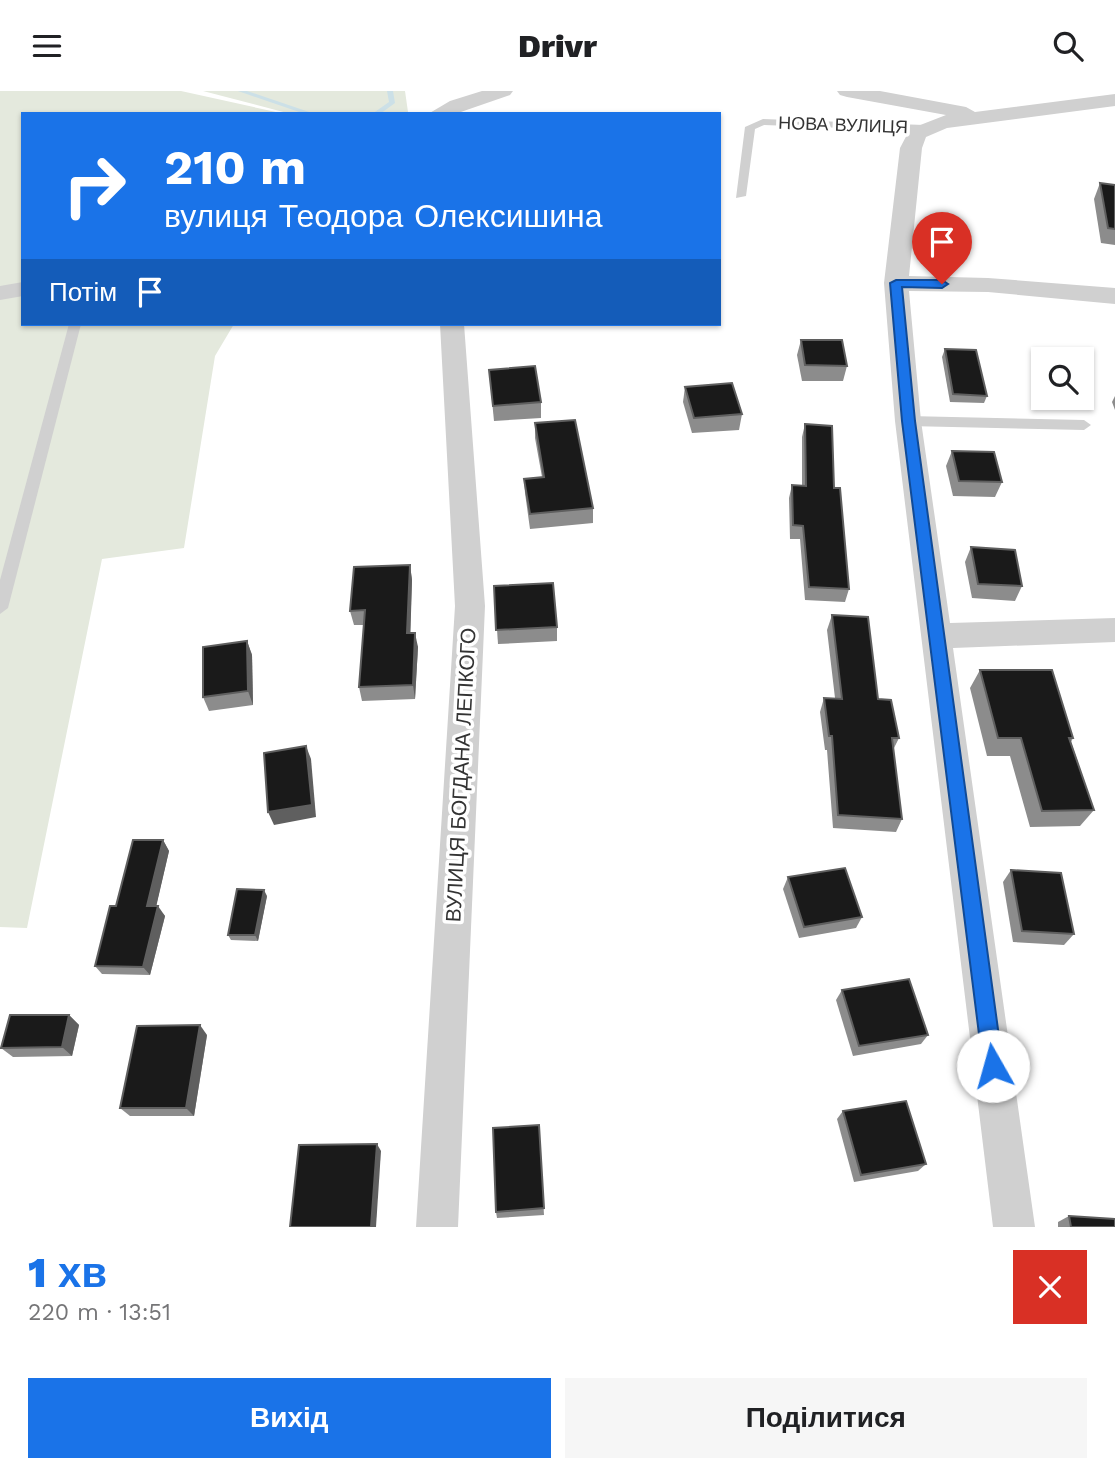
<!DOCTYPE html>
<html lang="uk">
<head>
<meta charset="utf-8">
<style>
	body { margin:0; font-family:"Work Sans",sans-serif; background:#f6f6f6; color:#202124; height:100vh; display:flex; flex-direction:column; font-size:26px; white-space:nowrap }
	* { box-sizing:border-box; margin:0 }
	p { font-size:23px; color:#757577 }
	.icon { flex:none; width:38px; height:38px; fill:none; stroke:currentColor; stroke-width:2; stroke-linecap:round; stroke-linejoin:round }
	.map { position:relative; height:1136px; overflow:hidden }
	.side { display:flex; flex-direction:column; background:#fff; flex:1 }
	.side>* { flex:none }
	.hud { position:absolute; left:21px; top:21px; width:700px; height:214px; border-radius:0px; box-shadow:0 2px 5px #0004; background:#1a73e8; color:#fff; overflow:hidden }
	.controls { position:absolute; left:1031px; top:256px; display:grid; gap:14px }
	.controls a { display:grid; place-items:center; width:63px; height:63px; border-radius:0px; background:#fff; box-shadow:0 2px 5px #0004; font-size:35px }
	.pin { position:absolute; display:grid; place-items:center; width:60px; height:60px; color:#fff; margin:-72px -30px; border-radius:50% 50% 50% 0; rotate:-45deg; box-shadow:0 0 7px #0007 }
	.pin .icon { rotate:45deg }
	.me { position:absolute; width:77px; margin:-38px; rotate:353deg; stroke-linejoin:round; filter:drop-shadow(0 0 5px #0008) }
	.turn { display:flex; align-items:center; gap:24px; height:147px; padding:0 28px; font-size:32px }
	.turn .icon { width:91px; height:91px; stroke-width:2.5 }
	.turn b { display:block; font-size:49px; line-height:60px }
	.then { display:flex; align-items:center; height:66px; padding:0 28px; background:#0003; gap:14px; font-size:26px }
	.round { display:grid; place-items:center; flex:none; width:74px; height:74px; border-radius:0px; background:#f6f6f6 }
	.summary { display:flex; align-items:center; justify-content:space-between; height:119px; padding:0 28px }
	h1 { font-size:42px; font-weight:800; line-height:52px; color:#1a73e8 }
	.action { display:flex; gap:14px; margin-top:auto; padding:14px 28px }
	.action a { flex:1; height:80px; border-radius:0px; background:#1a73e8; color:#fff; font-size:28px; font-weight:800; line-height:80px; text-align:center }
	.action a+a { background:#f6f6f6; color:#202124 }
	header { display:flex; justify-content:space-between; align-items:center; height:91px; padding:0 28px; background:#fff; font-size:32px; font-weight:800 }
	.map>svg:first-child { display:block }
	.green { fill:#e4e9dd }
	.lines { fill:none; stroke-linecap:round; stroke-linejoin:round }
	.stream { fill:#cce0e7; fill-rule:evenodd }
	.lane { fill:#d0d0d0; fill-rule:evenodd }
	.street { fill:#d0d0d0; fill-rule:evenodd }
	.wall { fill:#8c8c8c }
	.shaded-wall { fill:#5f5f5f }
	.building { fill:#1a1a1a; stroke:#5f5f5f; stroke-width:2 }
	.route { fill:#1a73e8; stroke:#114b97; stroke-width:2 }
	.labels { text-anchor:middle; stroke-width:7; stroke-linejoin:round; paint-order:stroke }
	.far-street-label { font-size:18px; fill:#333; stroke:#fff }
	.street-label { font-size:21px; fill:#333; stroke:#fff }
</style>
</head>
<body>
<header><svg class="icon" aria-label="menu" viewBox="0 0 24 24"><path d="M4 6h16M4 12h16M4 18h16"/></svg>Drivr<svg class="icon" aria-label="search" viewBox="0 0 24 24"><circle cx="10" cy="10" r="6"/><path d="M15 15l6 6"/></svg></header>
<div class="map">
<svg width="1115" height="1136" viewBox="0 0 1115 1136">
	<rect width="100%" height="100%" fill="#fff"/>
	<!-- green -->
	<g class="green">
		<path d="M0,0H181L285,23H23V233H234L215,265L184,457L102,468L27,837L0,836Z"/>
		<path d="M203,0H405L408,21L407,23H291Z"/>
	</g>
	<g class="lines">
		<!-- stream -->
		<g class="stream">
			<path d="M238,0H247L315,23H305Z"/>
			<path d="M387,0H393L395,12L380,23H372L389,11Z"/>
		</g>
		<!-- lane -->
		<g class="lane">
			<path d="M763,28L924,34L929,37L924,40L764,34L755,38L746,105L736,107L745,36Z"/>
			<path d="M69,233H81L8,517L0,523V489Z"/>
			<path d="M908,325L1084,329L1091,334L1084,339L908,335L901,330Z"/>
		</g>
		<!-- street -->
		<g class="street">
			<path d="M482,0H513L510,4L455,23H428L450,10Z"/>
			<path d="M837,0H880L966,16L975,21L1115,3V15L947,37L926,46L922,57L909,185L988,187L1115,197V213L988,201L909,200L921,330L950,532L1115,527V551L953,557L1035,1136H993L895,330L884,192L900,57L910,38L946,24L847,6L840,4Z"/>
			<path d="M23,191V205L0,209V195Z"/>
			<path d="M440,233H464L485,515L458,1136H416L455,515Z"/>
		</g>
	</g>
	<!-- wall -->
	<g class="wall">
		<path d="M1100,92L1115,94V154L1101,152L1094,108Z"/>
		<path d="M801,249L847,275L843,290H802L797,264Z"/>
		<path d="M945,258L987,305L984,312L950,311L942,266Z"/>
		<path d="M489,279L541,311V327L494,330Z"/>
		<path d="M685,296L742,323L739,339L692,342L683,311Z"/>
		<path d="M1115,305V319L1112,311Z"/>
		<path d="M535,332L593,417V432L530,438L525,402L524,388L542,386L535,347Z"/>
		<path d="M805,333L834,397L849,498L845,511L805,509L800,448H790L789,407L792,394L802,395V346Z"/>
		<path d="M952,360L1002,391L995,406L953,405L946,375Z"/>
		<path d="M971,456L1022,495L1015,510L972,507L965,471Z"/>
		<path d="M410,474L412,489L410,542L418,556L415,608L362,610L359,596L364,534H354L350,520Z"/>
		<path d="M494,495L557,536V550L498,553Z"/>
		<path d="M832,524L899,647L893,659L902,728L896,741L833,737L827,659H825L820,621L824,607H835L827,539Z"/>
		<path d="M247,550L252,564L253,614L209,620L203,606Z"/>
		<path d="M980,579L1073,647L1071,651L1094,719L1080,735L1030,736L1010,665H987L970,597Z"/>
		<path d="M163,749L169,760L156,815L165,825L150,884L102,883L95,875L116,815Z"/>
		<path d="M1011,779L1074,843L1064,854L1013,851L1003,791Z"/>
		<path d="M788,786L862,826L856,837L799,847L783,798Z"/>
		<path d="M267,805L258,850L231,849L228,844Z"/>
		<path d="M842,899L928,944L921,953L853,965L836,909Z"/>
		<path d="M69,924L79,934L72,965L13,966L1,957Z"/>
		<path d="M207,944L194,1025H130L120,1017Z"/>
		<path d="M843,1020L926,1073L918,1080L854,1091L837,1028Z"/>
		<path d="M539,1034L544,1124L497,1127L496,1121Z"/>
		<path d="M1069,1125L1115,1136H1058V1131Z"/>
	</g>
	<!-- shaded-wall -->
	<g class="shaded-wall">
		<path d="M410,474L412,489L410,556L407,542Z"/>
		<path d="M415,542L418,556L415,608L413,594Z"/>
		<path d="M247,550L252,564L253,614L248,600Z"/>
		<path d="M306,655L311,668L316,726L274,734L268,721Z"/>
		<path d="M163,749L169,760L154,825L147,815Z"/>
		<path d="M264,799L267,805L258,850L255,844Z"/>
		<path d="M158,815L165,825L150,884L143,876Z"/>
		<path d="M69,924L79,934L72,965L62,956Z"/>
		<path d="M200,934L207,944L194,1025L186,1017Z"/>
		<path d="M377,1053L381,1060L376,1136H371Z"/>
	</g>
	<!-- building -->
	<g class="building">
		<path d="M1100,92L1115,94V138L1108,137Z"/>
		<path d="M801,249H842L847,275L805,274Z"/>
		<path d="M945,258L976,259L987,305L953,303Z"/>
		<path d="M535,275L541,311L493,315L489,279Z"/>
		<path d="M732,292L742,323L694,327L685,296Z"/>
		<path d="M575,329L593,417L530,423L524,388L544,386L535,332Z"/>
		<path d="M805,333L832,335L834,397H840L849,498L809,496L803,435L793,434L792,394L806,395Z"/>
		<path d="M952,360L994,361L1002,391L959,390Z"/>
		<path d="M971,456L1015,459L1022,495L978,493Z"/>
		<path d="M410,474L407,542H415L413,594L359,596L365,519L350,520L354,476Z"/>
		<path d="M553,492L557,536L496,539L494,495Z"/>
		<path d="M832,524L868,526L878,608L891,609L899,647H892L902,728L838,724L832,645H829L824,607L842,608Z"/>
		<path d="M247,550L248,600L203,606V556Z"/>
		<path d="M980,579H1052L1073,647H1069L1094,719L1042,720L1021,647H998Z"/>
		<path d="M306,655L312,714L268,721L264,662Z"/>
		<path d="M133,749H163L147,815H158L143,876L95,875L110,815H116Z"/>
		<path d="M845,777L862,826L804,836L788,786Z"/>
		<path d="M1011,779L1061,782L1074,843L1022,840Z"/>
		<path d="M237,798L264,799L255,844H228Z"/>
		<path d="M909,888L928,944L859,955L842,899Z"/>
		<path d="M10,924H69L62,956L1,957Z"/>
		<path d="M200,934L186,1017H120L137,935Z"/>
		<path d="M906,1010L926,1073L861,1084L843,1020Z"/>
		<path d="M539,1034L544,1117L496,1121L493,1037Z"/>
		<path d="M377,1053L371,1136H290L299,1054Z"/>
		<path d="M1069,1125L1115,1128V1136H1071Z"/>
	</g>
	<!-- route -->
	<path class="route" d="M896,189H942L948,193L942,197L902,196L915,330L1003,975L1000,982L993,985L986,982L983,975L902,330L890,192Z"/>
	<g class="labels">
		<!-- far-street labels -->
		<g class="far-street-label">
			<text transform="translate(843 34) rotate(2)" y="6">НОВА ВУЛИЦЯ</text>
		</g>
		<!-- street labels -->
		<g class="street-label">
			<text transform="translate(461 684) rotate(-87)" y="7">ВУЛИЦЯ БОГДАНА ЛЕПКОГО</text>
		</g>
	</g>
</svg>
<div class="controls">
<a><svg class="icon" aria-label="search" viewBox="0 0 24 24"><circle cx="10" cy="10" r="6"/><path d="M15 15l6 6"/></svg></a>
</div>
<div class="pin" style="left:942px;top:193px;background:#d93025"><svg class="icon" aria-label="arrive" viewBox="0 0 24 24"><path d="M6 21V4h12l-3 4 3 4H6"/></svg></div>
<svg class="me" style="left:993px;top:975px" viewBox="-20 -20 40 40"><circle r="19" fill="#fff"/><path d="M0-13L10 11 0 6-10 11z" fill="#1a73e8"/></svg>
<div class="hud">
<div class="turn"><svg class="icon" aria-label="right" viewBox="0 0 24 24"><path d="M7 20v-9h11M14 6l5 5-5 5"/></svg><div><b>210 m</b>вулиця Теодора Олексишина</div></div>
<div class="then">Потім<svg class="icon" aria-label="arrive" viewBox="0 0 24 24"><path d="M6 21V4h12l-3 4 3 4H6"/></svg></div>
</div>
</div>
<section class="side">
<div class="summary"><div><h1>1 хв</h1><p>220 m · 13:51</p></div><a class="round" style="background:#d93025;color:#fff"><svg class="icon" aria-label="close" viewBox="0 0 24 24"><path d="M6 6l12 12M18 6L6 18"/></svg></a></div>
<div class="action"><a>Вихід</a><a>Поділитися</a></div>
</section>
</body>
</html>
